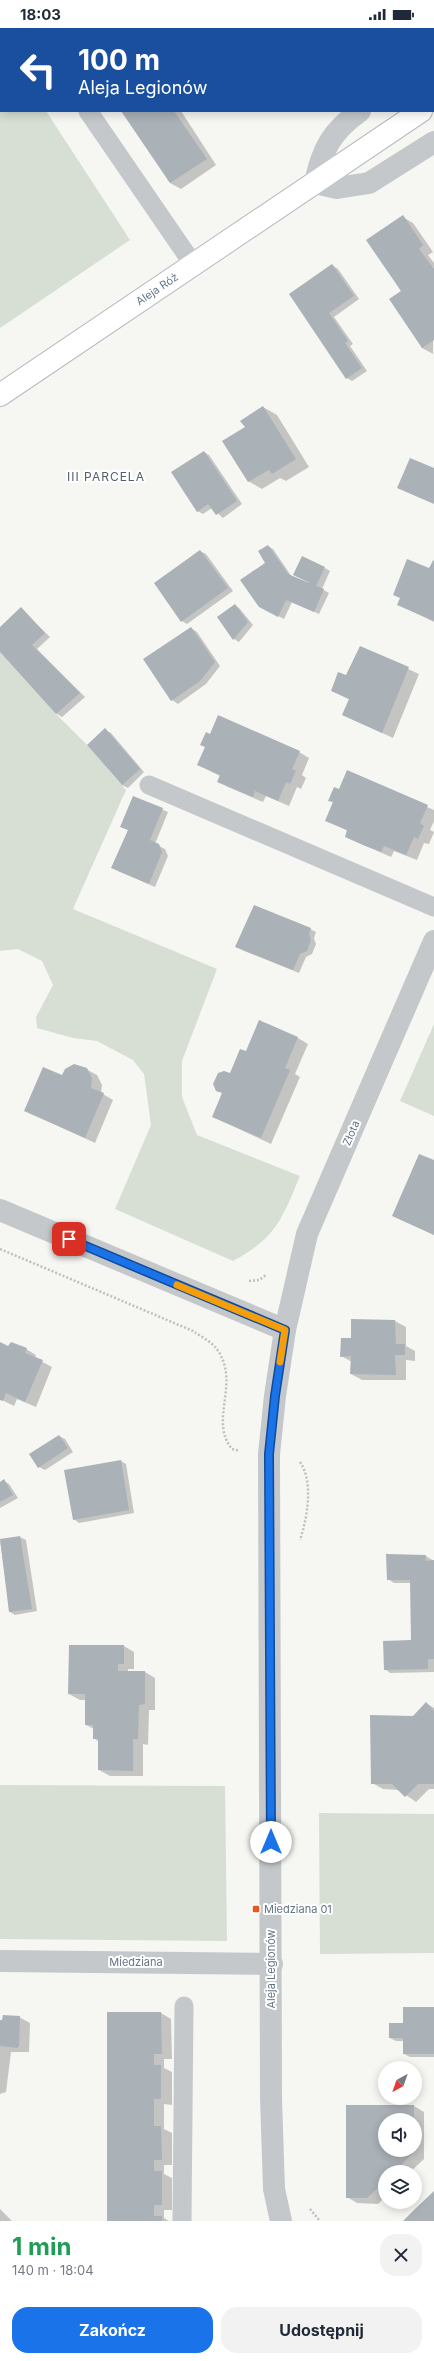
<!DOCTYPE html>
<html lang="pl">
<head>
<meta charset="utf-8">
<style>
	body { margin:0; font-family:Inter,sans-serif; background:#f2f2f3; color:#1f2937; height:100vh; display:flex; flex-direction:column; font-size:15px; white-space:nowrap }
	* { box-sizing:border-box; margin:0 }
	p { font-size:13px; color:#747a83 }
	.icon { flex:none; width:22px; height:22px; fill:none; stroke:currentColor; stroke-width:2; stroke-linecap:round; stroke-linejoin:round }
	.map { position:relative; height:2193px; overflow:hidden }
	.drawer { display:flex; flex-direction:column; background:#fff; flex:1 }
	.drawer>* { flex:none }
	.top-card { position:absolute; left:0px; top:0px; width:434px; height:84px; box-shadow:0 2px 10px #0003; background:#1a4fa0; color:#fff; overflow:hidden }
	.needle { width:26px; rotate:220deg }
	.controls { position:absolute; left:378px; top:2033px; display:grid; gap:8px }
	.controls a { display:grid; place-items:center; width:44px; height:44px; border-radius:50%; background:#fff; box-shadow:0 2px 10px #0003; font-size:20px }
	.pin { position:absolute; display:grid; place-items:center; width:34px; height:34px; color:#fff; margin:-17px; border-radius:8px; box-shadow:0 2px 6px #0006 }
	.me { position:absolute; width:44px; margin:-22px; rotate:0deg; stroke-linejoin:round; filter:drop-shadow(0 0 3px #0008) }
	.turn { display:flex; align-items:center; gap:14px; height:84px; padding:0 12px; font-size:18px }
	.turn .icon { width:52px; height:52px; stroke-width:2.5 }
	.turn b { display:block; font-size:28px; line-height:34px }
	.round { display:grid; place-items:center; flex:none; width:42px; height:42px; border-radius:16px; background:#f2f2f3 }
	.overview { display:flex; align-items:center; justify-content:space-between; height:68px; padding:0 12px }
	h1 { font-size:24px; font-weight:700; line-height:30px; color:#1e9e55 }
	.cta { display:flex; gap:8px; margin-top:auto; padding:8px 12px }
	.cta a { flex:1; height:46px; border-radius:16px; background:#1a73e8; color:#fff; font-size:16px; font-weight:700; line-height:46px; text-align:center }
	.cta a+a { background:#f2f2f3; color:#1f2937 }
	.status { display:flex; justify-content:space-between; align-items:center; height:28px; padding:0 20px; background:#fff; direction:ltr }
	.status svg { height:11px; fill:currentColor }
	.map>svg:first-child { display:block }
	.green { fill:#d7ded4 }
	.shadow { fill:#0003; fill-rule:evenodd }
	.building { fill:#aab1b7 }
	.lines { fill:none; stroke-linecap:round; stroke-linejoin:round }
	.secondary-casing { stroke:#b6bbc0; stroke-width:24 }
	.path { stroke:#bdc0c2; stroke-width:2.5; stroke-dasharray:2 2; stroke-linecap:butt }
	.lane { stroke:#c4c8cb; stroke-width:19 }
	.street { stroke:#c4c8cb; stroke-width:22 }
	.secondary { stroke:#fff; stroke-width:22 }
	.route-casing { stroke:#114b97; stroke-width:10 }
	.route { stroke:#1a73e8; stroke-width:7 }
	.slow { stroke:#f59e0b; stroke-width:7 }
	.poi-dot { fill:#ea5720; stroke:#fff; stroke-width:1.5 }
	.labels { text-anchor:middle; stroke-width:4; stroke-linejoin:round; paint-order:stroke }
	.street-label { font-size:11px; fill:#647585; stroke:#fff }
	.poi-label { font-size:11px; fill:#647585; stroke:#fff; text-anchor:start }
	.neighbourhood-label { font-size:12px; letter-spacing:1px; fill:#525f6a; stroke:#fff }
</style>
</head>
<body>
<div class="status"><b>18:03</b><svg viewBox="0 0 49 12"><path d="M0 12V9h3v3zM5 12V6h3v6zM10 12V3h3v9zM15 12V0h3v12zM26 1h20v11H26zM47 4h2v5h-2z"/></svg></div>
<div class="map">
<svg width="434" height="2193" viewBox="0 0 434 2193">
	<rect width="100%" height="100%" fill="#f6f7f3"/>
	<!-- green -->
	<g class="green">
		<path d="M0,12L1,83H46L130,212L0,300Z"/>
		<path d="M0,624L56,686L87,717L126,762L73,881L217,941L182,1033V1069L197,1107L300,1148C282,1191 276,1210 233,1233L115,1181L151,1097L144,1046L133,1032L97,1013L73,1010L37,1000L36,989L53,957L42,933L18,921L0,923Z"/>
		<path d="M434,996V1088L400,1073Z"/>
		<path d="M0,1757L225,1758L227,1913L0,1911Z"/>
		<path d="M319,1785L434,1786V1925L320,1926Z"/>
	</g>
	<!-- shadow -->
	<g class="shadow">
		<path d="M66,0H124L125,1H67Z"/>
		<path d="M166,0H278L277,1Z"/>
		<path d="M323,0H377L378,1H322Z"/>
		<path d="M122,83H181L216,137L181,161L170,155Z"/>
		<path d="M403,189L413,195L433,224L428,227L434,235L433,326L422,320L402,263Z"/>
		<path d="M332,237L338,241L359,271L334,289L353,316L350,318L367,343L352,353L347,350L290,266Z"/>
		<path d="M263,379L277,387L309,439L286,453L280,450L262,461L248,453L246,399Z"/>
		<path d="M204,424L209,427L242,476L223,490L212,480L203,486L197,483Z"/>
		<path d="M268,518L273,521L292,549L308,555L325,540L330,543L322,561L329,565L319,586L292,574L284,591L266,582Z"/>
		<path d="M200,523L206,526L233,563L187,596L182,593Z"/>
		<path d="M433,532L434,533V594L399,577L429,541Z"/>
		<path d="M235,577L240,581L253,597L239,614L234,611L218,589Z"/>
		<path d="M21,581L50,609L37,621L85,669L62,689L57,686L0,623V600Z"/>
		<path d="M191,600L197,604L220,638L206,656L178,676L172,672L145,631Z"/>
		<path d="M360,619L419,646L393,710L343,687L350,672L332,662L346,649Z"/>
		<path d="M105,702L111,705L144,744L128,760L122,757Z"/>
		<path d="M299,724L309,730L302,747L306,750L301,761L297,759L289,778L266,768L263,774L228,759L218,753L220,748L198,737Z"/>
		<path d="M347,744L434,782V793L430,802L434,804L429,816L424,815L417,832L394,823L391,829L357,814L346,808L348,803L326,792L333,774L330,772L339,762Z"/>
		<path d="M134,769L168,784L155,816L165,821L168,828L155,859L118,843L128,802Z"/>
		<path d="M310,901L316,904L314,910L316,916L312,926L306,929L299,945L242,922Z"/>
		<path d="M298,1010L308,1016L295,1046L300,1049L271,1116L213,1089L231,1046L247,1024Z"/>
		<path d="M71,1038H80L97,1047L102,1057L101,1065L113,1072L95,1115L26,1083Z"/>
		<path d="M434,1133V1207L394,1188Z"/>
		<path d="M352,1292L395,1293L406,1299V1318L415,1323V1333L406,1332V1352H362L351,1346L352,1334L341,1328L352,1311Z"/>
		<path d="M0,1315L9,1319L26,1321L36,1327L35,1330L52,1339L36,1379L17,1371L14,1378L0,1371Z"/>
		<path d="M59,1408L65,1411L73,1424L45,1442L39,1439Z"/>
		<path d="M121,1433L126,1436L134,1485L79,1495L74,1491Z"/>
		<path d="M4,1453L9,1456L18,1470L0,1480V1455Z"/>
		<path d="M20,1509L26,1512L37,1583L15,1587L10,1584L0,1512Z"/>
		<path d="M387,1527L426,1528L434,1533V1644L390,1645L385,1641L412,1613L411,1555H394L388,1551Z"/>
		<path d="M124,1618L134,1624V1641H128V1644H145L155,1650V1682H149L148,1717L143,1716V1748H110L99,1742V1714L94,1710V1701L86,1697V1672H80L69,1666Z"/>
		<path d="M426,1675L434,1680V1761H429L416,1774L399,1762L383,1761L372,1755L413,1689Z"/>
		<path d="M434,1980V2029H410L404,2026V2013H396L390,2010L404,1996Z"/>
		<path d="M161,1985L171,1991L172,2031H164V2040L172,2044V2077L164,2076V2101L172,2105V2137H164V2146L172,2150V2182H164V2190L169,2193H108Z"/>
		<path d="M19,1989L30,1995L29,2024H11L6,2064L0,2066V1993Z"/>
		<path d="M347,2078H414L424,2084V2131L410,2144H385V2169L378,2176L357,2175L347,2169ZM385,2092H415V2122H385Z"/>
		<path d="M0,2181L12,2193H0Z"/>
	</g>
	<!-- building -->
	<g class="building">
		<path d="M121,83H174L207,131L170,155Z"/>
		<path d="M403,187L423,217L419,221L434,241V312L422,320L389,271L401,263L366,212Z"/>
		<path d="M332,236L354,268L329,285L348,313L345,315L362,340L346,351L289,266Z"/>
		<path d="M263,378L296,431L272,446L269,442L248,454L222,413L245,399L240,393Z"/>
		<path d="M204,423L237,473L216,487L208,476L197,484L171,444Z"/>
		<path d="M410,430L434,440V476L397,460Z"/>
		<path d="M268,517L288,546L314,557L293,547L302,528L325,539L316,558L324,561L314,584L286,572L278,589L259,579L240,552L265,535L258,523Z"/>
		<path d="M200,522L228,560L181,594L154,555Z"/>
		<path d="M407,531L429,540L434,532V593L397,577L400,570L393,567Z"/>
		<path d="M235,576L248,594L233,612L217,589Z"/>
		<path d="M21,579L45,605L32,617L80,665L56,686L0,624V599Z"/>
		<path d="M191,599L215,634L200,653L171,673L143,631Z"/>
		<path d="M360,618L409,639L382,705L342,687L349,671L331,663L338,644L346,647Z"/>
		<path d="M218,687L300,723L292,741L296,743L290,756L286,754L278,773L255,763L253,769L217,754L220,747L197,737L205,719L200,717L206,704L210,706Z"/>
		<path d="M105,700L140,741L122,757L87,717Z"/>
		<path d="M347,742L428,777L420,795L424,798L418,811L414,809L406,827L384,818L381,824L363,817L345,809L347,802L325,793L333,774L328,773L334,759L339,761Z"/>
		<path d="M133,768L163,780L150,812L159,816L162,824L149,856L111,840L128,802L120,799Z"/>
		<path d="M254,877L311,900L309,906L311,912L307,923L300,926L293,942L235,919Z"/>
		<path d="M259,992L298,1009L285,1040L290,1042L261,1110L212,1089L222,1065L216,1063L213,1056L218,1045L224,1043L230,1045L240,1021L246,1023Z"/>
		<path d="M74,1036L87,1040L92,1050L91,1060L104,1065L85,1110L24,1083L43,1039L62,1047L65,1041Z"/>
		<path d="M419,1126L434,1132V1207L392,1188Z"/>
		<path d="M351,1291L395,1292L396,1316H405V1327H395L396,1347L350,1346L351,1328L340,1329L341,1310H351Z"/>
		<path d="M0,1314L8,1318L11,1314L27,1320L25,1325L43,1332L25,1374L6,1365L3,1373L0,1372Z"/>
		<path d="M59,1407L68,1420L38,1440L29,1426Z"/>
		<path d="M121,1432L129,1482L73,1492L64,1442Z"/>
		<path d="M4,1451L13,1467L0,1474V1454Z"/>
		<path d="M20,1508L32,1581L9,1584L0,1511Z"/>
		<path d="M386,1526L426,1527L425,1533L434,1532V1631H428V1641L384,1642L383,1613L411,1612L410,1552H387Z"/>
		<path d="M69,1617H124V1636H118V1643H145V1676L139,1677L138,1711H133V1743L98,1742V1711H93V1697H85V1666H68Z"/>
		<path d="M426,1674L434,1683V1756H418L405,1769L392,1756H371L370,1687L413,1688Z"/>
		<path d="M403,1979H434V2026H403V2010H389V1995H403Z"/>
		<path d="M107,1984H161L162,2026H154V2037H161V2071H154V2098H161L162,2132H154V2143H162V2177H154V2188H162V2193H107Z"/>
		<path d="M3,1987L20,1988L19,2018L17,2020L0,2018V1992H2Z"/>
		<path d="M346,2077H414V2092H385V2122H413V2125L394,2144H385V2153L367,2170H346Z"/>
		<path d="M434,2163V2193H403L415,2181Z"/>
	</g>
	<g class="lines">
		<!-- secondary casing -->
		<g class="secondary-casing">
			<path id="secondary" d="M0,367L421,83"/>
		</g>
		<!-- path -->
		<g class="path">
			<path d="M0,1221L193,1303C200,1308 210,1313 216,1320C242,1354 208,1392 232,1421L240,1423"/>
			<path d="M249,1253L259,1252L266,1247"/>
			<path d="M300,1434C314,1454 307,1491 300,1512"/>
			<path d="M310,2181L320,2193"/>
		</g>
		<!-- lane -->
		<g class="lane">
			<path d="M31,0L32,1"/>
			<path d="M88,83L193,236"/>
			<path d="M149,757L434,879"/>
			<path d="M182,2193L184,1978"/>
		</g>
		<!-- street -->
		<g class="street">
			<path d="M433,30L434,29"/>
			<path d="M360,83C332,103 322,121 315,155L337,160L369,155L434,114"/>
			<path d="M0,1182L285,1302"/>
			<path d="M0,1933L272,1936"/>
			<path d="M281,2193L274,2161L271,2070L269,1426L275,1368L285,1302L307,1206L434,913"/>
		</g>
		<!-- secondary -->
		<use href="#secondary" class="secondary"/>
	</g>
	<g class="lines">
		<!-- route casing -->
		<g class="route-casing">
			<path id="route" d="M69,1211L285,1302L275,1368L269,1426L271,1814"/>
		</g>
		<!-- route -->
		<use href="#route" class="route"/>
		<!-- slow -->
		<path class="slow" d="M177,1257L285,1302L280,1334"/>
	</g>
	<!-- markers -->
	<rect class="poi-dot" x="252" y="1877" width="8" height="8" rx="2"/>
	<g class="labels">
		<!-- street labels -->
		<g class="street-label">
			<text transform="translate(157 261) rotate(-34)" y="4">Aleja Róż</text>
			<text transform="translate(351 1105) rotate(-67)" y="4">Złota</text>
			<text x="136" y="1938">Miedziana</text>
			<text transform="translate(271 1941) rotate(-90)" y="4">Aleja Legionów</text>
		</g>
		<!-- poi labels -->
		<g class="poi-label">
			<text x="264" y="1885">Miedziana 01</text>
		</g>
		<!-- neighbourhood labels -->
		<g class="neighbourhood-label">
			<text x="106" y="453">III PARCELA</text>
		</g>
	</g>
</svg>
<div class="controls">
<a><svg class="needle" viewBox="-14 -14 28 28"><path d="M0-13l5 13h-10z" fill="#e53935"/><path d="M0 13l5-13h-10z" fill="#747a83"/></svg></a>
<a><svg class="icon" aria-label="sound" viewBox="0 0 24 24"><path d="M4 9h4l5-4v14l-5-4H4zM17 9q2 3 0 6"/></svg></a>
<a><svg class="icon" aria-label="layers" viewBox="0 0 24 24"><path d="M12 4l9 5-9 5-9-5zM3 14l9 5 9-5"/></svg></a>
</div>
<div class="pin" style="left:69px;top:1211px;background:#d93025"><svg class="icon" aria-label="arrive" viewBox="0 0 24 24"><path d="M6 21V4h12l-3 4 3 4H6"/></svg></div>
<svg class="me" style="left:271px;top:1814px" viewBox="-20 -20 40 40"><circle r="19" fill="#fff"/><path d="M0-13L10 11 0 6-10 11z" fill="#1a73e8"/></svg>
<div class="top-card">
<div class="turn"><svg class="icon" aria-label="left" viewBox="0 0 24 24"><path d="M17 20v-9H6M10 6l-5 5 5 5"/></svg><div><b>100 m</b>Aleja Legionów</div></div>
</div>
</div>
<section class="drawer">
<div class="overview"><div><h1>1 min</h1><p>140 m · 18:04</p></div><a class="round"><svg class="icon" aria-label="close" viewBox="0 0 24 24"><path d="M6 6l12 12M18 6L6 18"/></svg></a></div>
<div class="cta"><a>Zakończ</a><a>Udostępnij</a></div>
</section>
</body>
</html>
